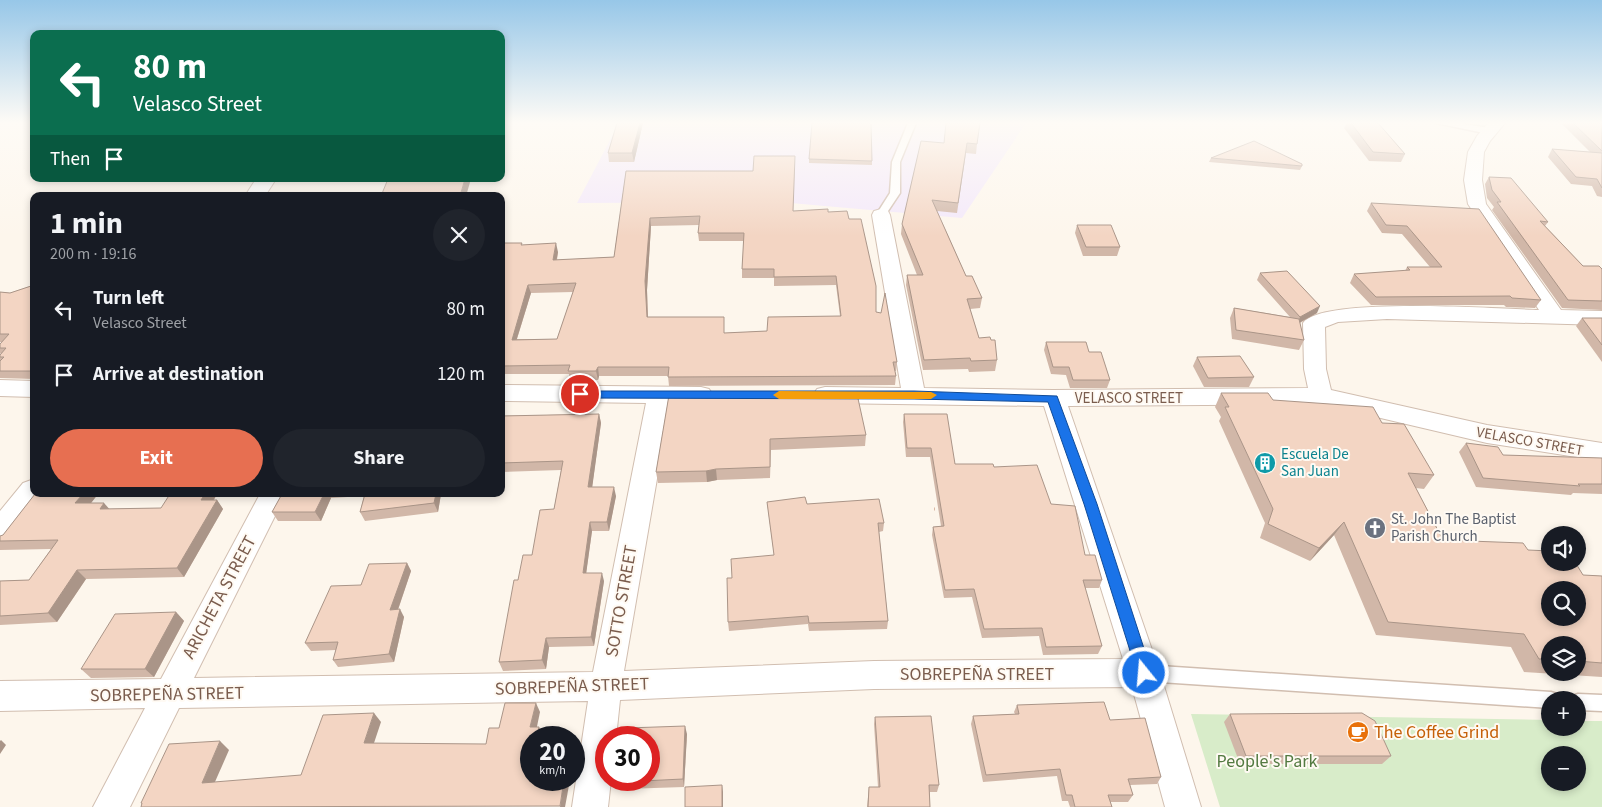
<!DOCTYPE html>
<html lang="en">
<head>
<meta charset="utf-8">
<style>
	body { margin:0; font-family:"Source Sans 3",sans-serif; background:#20242c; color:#f1f3f6; height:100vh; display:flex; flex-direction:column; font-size:19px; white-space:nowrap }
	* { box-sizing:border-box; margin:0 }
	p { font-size:16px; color:#9ea1a6 }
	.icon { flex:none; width:28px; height:28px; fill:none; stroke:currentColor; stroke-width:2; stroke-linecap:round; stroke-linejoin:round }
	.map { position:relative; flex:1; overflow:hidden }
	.panel { position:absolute; left:30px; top:192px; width:475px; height:305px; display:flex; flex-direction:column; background:#171b24; border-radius:10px; box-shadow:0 2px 8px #0003 }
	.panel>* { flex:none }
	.hud { position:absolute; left:30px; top:30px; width:475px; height:152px; border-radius:10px; box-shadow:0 2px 8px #0003; background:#0b6e4f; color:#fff; overflow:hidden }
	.controls { position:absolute; left:1541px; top:526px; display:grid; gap:10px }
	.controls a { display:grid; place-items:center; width:45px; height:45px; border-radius:50%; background:#171b24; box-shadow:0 2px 8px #0003; font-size:25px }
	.speed { position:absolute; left:520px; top:726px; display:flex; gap:10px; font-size:25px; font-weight:700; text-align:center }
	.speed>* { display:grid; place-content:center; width:65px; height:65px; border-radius:50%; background:#171b24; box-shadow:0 2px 8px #0003; line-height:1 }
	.speed small { font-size:12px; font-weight:400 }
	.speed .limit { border:8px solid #d22; background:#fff; color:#111 }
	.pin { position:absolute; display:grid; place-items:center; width:42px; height:42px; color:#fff; margin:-21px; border:2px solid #fff; border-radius:50%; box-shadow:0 1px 5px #0007 }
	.me { position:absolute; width:55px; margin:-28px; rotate:343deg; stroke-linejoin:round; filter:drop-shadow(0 0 4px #0008) }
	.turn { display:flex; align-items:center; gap:18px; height:105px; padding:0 20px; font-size:22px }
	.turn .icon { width:65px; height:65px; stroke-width:2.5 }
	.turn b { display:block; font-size:35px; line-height:42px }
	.then { display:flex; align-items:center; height:48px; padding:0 20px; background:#0003; gap:10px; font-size:19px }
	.round { display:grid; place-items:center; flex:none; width:52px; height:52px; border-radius:26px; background:#20242c }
	.summary { display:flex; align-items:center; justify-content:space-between; height:85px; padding:0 20px }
	h1 { font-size:30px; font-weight:700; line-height:38px }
	.button { display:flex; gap:10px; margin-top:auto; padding:10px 20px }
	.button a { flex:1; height:58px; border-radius:30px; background:#e76f51; color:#fff; font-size:20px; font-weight:700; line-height:58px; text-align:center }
	.button a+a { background:#20242c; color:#f1f3f6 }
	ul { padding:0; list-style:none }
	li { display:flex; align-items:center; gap:15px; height:65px; padding:0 20px }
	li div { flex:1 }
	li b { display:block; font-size:19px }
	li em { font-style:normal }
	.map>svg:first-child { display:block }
	.education { fill:#f3e8fa }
	.green { fill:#d8ecc9; fill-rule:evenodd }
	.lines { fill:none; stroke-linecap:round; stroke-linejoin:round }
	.service-casing { stroke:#d1beb0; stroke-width:3 }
	.minor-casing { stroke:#d1beb0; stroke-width:2 }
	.tertiary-casing { stroke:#d1beb0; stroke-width:2 }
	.path { stroke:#d9b8a5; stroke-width:3; stroke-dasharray:1 4; stroke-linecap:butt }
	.service { fill:#fff; fill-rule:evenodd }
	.minor { fill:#fff; fill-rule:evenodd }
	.tertiary { fill:#fff; fill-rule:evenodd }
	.wall { fill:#d1b7a8; fill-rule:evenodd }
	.shaded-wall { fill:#aa9588 }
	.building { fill:#f3d5c3; stroke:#aa9588; fill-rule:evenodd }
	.route { fill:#1a73e8; stroke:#114b97 }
	.slow { fill:#f59e0b }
	.labels { text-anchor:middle; stroke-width:4; stroke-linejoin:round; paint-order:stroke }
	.street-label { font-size:15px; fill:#7a5c4d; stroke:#fffaf3 }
	.culture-label { font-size:15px; fill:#0d838f; stroke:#fffaf3; text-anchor:start }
	.worship-label { font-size:15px; fill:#5b616d; stroke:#fffaf3; text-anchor:start }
	.near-street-label { font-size:18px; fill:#7a5c4d; stroke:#fffaf3 }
	.near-food-label { font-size:18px; fill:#c56008; stroke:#fffaf3; text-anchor:start }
	.near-park-label { font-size:18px; fill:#537a41; stroke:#fffaf3 }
</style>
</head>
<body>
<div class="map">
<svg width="1602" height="807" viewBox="0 0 1602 807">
	<rect width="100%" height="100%" fill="#fdf6ec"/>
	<!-- education -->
	<path class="education" d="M619,123H1026L962,218L779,202L577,203Z"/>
	<!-- green -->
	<path class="green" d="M1191,714L1550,720V728H1578V721H1602V807H1220ZM1550,755H1578V782H1550Z"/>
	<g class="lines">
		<!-- service casing -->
		<g class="service-casing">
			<g id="service">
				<path d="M908,123H916L900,162V193L884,217H878L876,215L890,193L892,162Z"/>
				<path d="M1436,123H1458L1489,128L1493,131L1489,134Z"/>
				<path d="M1145,665L1551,692L1557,694L1559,700H1550V708L1145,681L1139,678L1137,673L1139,668Z"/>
				<path d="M1578,694L1602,695V711L1578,710V700H1570L1572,696Z"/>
			</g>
		</g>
		<!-- minor casing -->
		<g class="minor-casing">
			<g id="minor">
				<path d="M1488,123H1505L1490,141L1484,152L1482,180L1486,204L1561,310L1602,311V325L1387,319L1338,322L1325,327L1326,369L1331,390L1487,425L1602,443V461L1487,443L1321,404L1068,406L1160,673L1201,807H1165L1132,687L874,689L620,700L616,738H606V780H611L608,807H572L588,701L179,708L130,807H93L145,708L0,711V681L161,679L260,494H286L194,678L593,672L646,403L501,401V385L701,387L709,389L713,395L709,401L701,403H670L624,671L874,661L1123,659L1044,406L825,403L817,401L813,395L817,389L825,387L901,388L872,215L874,211L881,209L888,211L890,215L924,388L1053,390L1308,388L1304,369L1303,323C1321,296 1502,309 1539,310L1468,204L1464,180L1468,152L1477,136Z"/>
				<path d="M0,380L34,381V397L0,396Z"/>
			</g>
		</g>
		<!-- tertiary casing -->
		<g class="tertiary-casing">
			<g id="tertiary">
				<path d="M256,179H276L265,196H245Z"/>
				<path d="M34,479V494H48L11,543L0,547V511L23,483Z"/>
			</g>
		</g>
		<!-- path -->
		<path class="path" d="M934,509H943"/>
		<!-- service -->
		<use href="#service" class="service"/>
		<!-- minor -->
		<use href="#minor" class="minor"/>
		<!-- tertiary -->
		<use href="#tertiary" class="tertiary"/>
	</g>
	<!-- wall -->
	<g class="wall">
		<path d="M617,123H643L634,162H609L608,153Z"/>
		<path d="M946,123L977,144L976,154L966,153L957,213L937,211L966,276L982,298L980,308L970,309L979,338L997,360L995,371L969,372L968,369L923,370L906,285L907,275H917L901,234L902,224L944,143Z"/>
		<path d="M1347,123H1378L1405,154L1401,162L1369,161L1344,128Z"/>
		<path d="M1561,123H1602V197L1597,196L1592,186L1571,184L1548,157L1552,149L1590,152Z"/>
		<path d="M1211,158L1302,166L1300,170L1209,162Z"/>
		<path d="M809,159L872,161V165L809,163Z"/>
		<path d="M626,171L793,211L828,212L876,312L897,362L896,371H895L896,376L895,385L669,386L668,376H599L598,380H570L569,374H501V243L522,245L558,252L557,260L614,257ZM699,225L698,233L699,241H744L742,269V278H774V286L836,285L840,316L767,331L725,333L648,317L647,290L651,226ZM573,292L557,339H517L531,293Z"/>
		<path d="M1489,177L1548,222L1545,226L1583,266L1602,269V310L1562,308L1492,210L1494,207L1487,198L1485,184Z"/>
		<path d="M1371,203L1541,300L1535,308L1506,307L1504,305H1371L1350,283L1354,274L1405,271L1407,267H1430L1402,234L1382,233L1367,211Z"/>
		<path d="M1077,225L1120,247L1117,256H1083L1075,233Z"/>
		<path d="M1260,273L1317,313L1300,323L1304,340L1299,350L1232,339L1230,318L1234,308L1290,317L1257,280Z"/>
		<path d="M34,285V379L0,378V355L1,354L0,353V344L2,342H0V292L10,293Z"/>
		<path d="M1582,318H1602V362L1576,326Z"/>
		<path d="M1046,342L1089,352L1110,380L1107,388H1070L1066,375L1051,374L1044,350Z"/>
		<path d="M1197,357L1254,377L1249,387H1204L1193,366Z"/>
		<path d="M1221,393L1273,400L1382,423L1434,475L1424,489L1416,488L1443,540L1528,550L1583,575L1602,576V677L1524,672L1511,647L1376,635L1334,535L1310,561L1260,538L1265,523L1219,421L1221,417L1215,407ZM1550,645H1578V672H1550Z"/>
		<path d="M669,395L866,435L865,446L771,450L770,478L717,480L707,482L658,483L656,472Z"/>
		<path d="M599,414L601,423L592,487L616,496L609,531H592L586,573L604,581L594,646L549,647L546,669L503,671L499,662L518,580L532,555L554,509L561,470L501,472V416Z"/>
		<path d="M904,414L955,464L994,467L1051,504L1085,555L1102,580L1099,588H1085L1102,646L1098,654L1043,655L1039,636L982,638L972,597L944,598L932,535L933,527L941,526L930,457H906L903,422Z"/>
		<path d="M1466,443L1503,455L1602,458V494L1573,493L1571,495L1476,487L1459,452Z"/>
		<path d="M35,494H98L91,503L110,509L161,508L217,494L214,500H217L223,509L184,577L86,579L57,622L0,625V581L29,580L51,549L0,550V536L3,535Z"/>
		<path d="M282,494H441L438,512L365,521L360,512L364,496L331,498L321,521H278L272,512Z"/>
		<path d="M767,502L807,504L884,523L883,531L879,532L888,621L887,629L809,631L808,624L729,631L728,622L732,578L774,555L768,510Z"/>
		<path d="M407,563L411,571L398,610L404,617L394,662L338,667L333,660L336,650L311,651L305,643L361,585Z"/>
		<path d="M176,612L184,621L154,677L91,678L81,669Z"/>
		<path d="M1017,705L1110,720L1161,777L1157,784L1130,785L1133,795L1128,802H1110L1112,807H1070L1068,801H1062L1057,776L983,782L971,724L973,716L1015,714L1014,712Z"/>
		<path d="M1230,714L1391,756L1382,764H1240L1224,722Z"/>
		<path d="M875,717L939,785L937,792H930V807H867L869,787H878L874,724Z"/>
		<path d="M687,734L684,787L624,789L621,782Z"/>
	</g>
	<!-- shaded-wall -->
	<g class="shaded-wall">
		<path d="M640,123H643L634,162L632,153Z"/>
		<path d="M465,179H471L466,196H460Z"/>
		<path d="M650,218L651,226L647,290L648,326L647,317L645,281Z"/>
		<path d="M556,243L558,252L555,268L553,260Z"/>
		<path d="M528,285L531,293L514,348L512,340Z"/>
		<path d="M1320,306L1317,313L1297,324L1300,317Z"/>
		<path d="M598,367L599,376L598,380L596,371Z"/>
		<path d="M599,414L601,423L591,496L588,487Z"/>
		<path d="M716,469L717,480L707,482L706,471Z"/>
		<path d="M614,487L616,496L609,531L607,522Z"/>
		<path d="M83,494H98L84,512L75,503Z"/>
		<path d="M205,494H217L208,509L201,500Z"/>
		<path d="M324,494H329L331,498L321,521L315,512Z"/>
		<path d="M436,494H441L438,512L434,503Z"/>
		<path d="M217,500L223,509L184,577L177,568Z"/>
		<path d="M104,503L112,512L100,509Z"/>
		<path d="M590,522L592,531L585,582L583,573Z"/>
		<path d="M1344,522L1334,535L1310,561L1319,548Z"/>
		<path d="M407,563L411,571L395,618L390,610Z"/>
		<path d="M77,570L86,579L57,622L48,613Z"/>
		<path d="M602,573L604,581L594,646L591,637Z"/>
		<path d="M400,609L404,617L394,662L389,654Z"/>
		<path d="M176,612L184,621L154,677L145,669Z"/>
		<path d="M546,638L549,647L546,669L542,660Z"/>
		<path d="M536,703L540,712L535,736L530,727Z"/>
		<path d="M374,713L381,722L371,752L364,743Z"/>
		<path d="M685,726L687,734L684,787L683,779Z"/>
		<path d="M539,727L543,736L537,734Z"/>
		<path d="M574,738L576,742L574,754Z"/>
		<path d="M1,740L6,745L0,754V741Z"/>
		<path d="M220,741L229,750L211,791L202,783Z"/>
		<path d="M564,780H570L565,807H560Z"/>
		<path d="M722,785L723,792V807H722Z"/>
	</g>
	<!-- building -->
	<g class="building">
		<path d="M617,123H640L632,153H608Z"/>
		<path d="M812,123H871L872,161L809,159Z"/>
		<path d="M946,123H980L977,144L967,143L958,203L932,200L966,276H972L982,298L967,299L979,338L990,337L991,340H995L997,360L971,361L970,358L924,360L907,275H923L902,224L921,141L944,143Z"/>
		<path d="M1351,123H1378L1405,154L1373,152Z"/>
		<path d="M1573,123H1602V151Z"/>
		<path d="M1254,141L1302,164V166L1211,158Z"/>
		<path d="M1552,149L1602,153V188L1597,179L1576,177Z"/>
		<path d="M754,156H795L793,211L828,209V212L847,211L849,219H861L876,286V312L881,313L885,293L897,362H893L896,376L668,377L669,367H598L596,371H568L570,365L501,366V243H522L521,245L556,243L553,260L614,257L626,171H753ZM700,216L698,233H744L742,269H774V277L836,276L841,316L768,317L767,331L724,333V317H647L645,281L650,218ZM576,283L557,339L512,340L528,285Z"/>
		<path d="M1489,177L1511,178L1548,222L1540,221L1583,266H1599L1602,269V301L1568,300L1497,202H1501L1492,190Z"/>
		<path d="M388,179H465L460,196H381Z"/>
		<path d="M1371,203L1479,209L1541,300L1512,298L1510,296L1376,297L1354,274L1410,270L1407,267H1442L1407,226L1386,225Z"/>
		<path d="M1077,225H1111L1120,247H1086Z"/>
		<path d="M1287,271L1320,306L1300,317L1260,273Z"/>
		<path d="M34,285V371H0V361L4,357H0V355L6,348H0V344L9,334H0V292L10,293Z"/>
		<path d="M1234,308L1299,319L1304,340L1236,330Z"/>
		<path d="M1582,318H1602V345Z"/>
		<path d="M1046,342H1086L1089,352H1101L1110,380H1073L1069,367H1053Z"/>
		<path d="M1240,356L1254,377L1208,378L1197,357Z"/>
		<path d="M1221,393H1268L1273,400L1373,407L1382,423L1404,424L1434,475L1408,473L1443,540L1523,543L1528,550L1550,551V562H1575L1583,575L1602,576V663L1578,661V645H1550V659H1539L1524,634L1388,622L1344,522L1319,548L1268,524L1273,509L1225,407H1229ZM1550,590H1578V618H1550Z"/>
		<path d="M857,394L866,435L770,439V467L716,469L706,471L656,472L669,395Z"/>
		<path d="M599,414L588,487H614L607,522H590L583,573H602L591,637L546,638L542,660L499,662L514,580H518L523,555H532L540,510L554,509L563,461L501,463V416Z"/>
		<path d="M904,414H947L955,464H993L994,467L1037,465L1051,504L1075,506L1085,555H1095L1102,580H1083L1102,646L1046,647L1042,628L984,629L974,589L945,590L933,527L944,526L931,448H907Z"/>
		<path d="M1466,443L1498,447L1503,455L1602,458V484H1578L1580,486L1483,478Z"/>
		<path d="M35,494H83L75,503H104L100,509L161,508L170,494H205L201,500H217L177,568L77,570L48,613L0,616V581L29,580L58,540L0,541V536L3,535Z"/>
		<path d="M282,494H324L315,512H272Z"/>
		<path d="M365,494H436L434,503L360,512Z"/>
		<path d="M805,497L807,504L879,499L884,523H878L888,621L809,623L808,616L728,622L727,578H732L731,559L774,555L767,502Z"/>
		<path d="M407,563L390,610L400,609L389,654L333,660L338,642L305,643L331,586L361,585L369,564Z"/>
		<path d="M176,612L145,669H81L115,614Z"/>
		<path d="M1104,702L1110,720L1145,718L1161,777L1128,779L1133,795H1108L1112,807H1075L1072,795H1066L1060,769L986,775L973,716L1019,714L1017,705Z"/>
		<path d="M505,703H536L530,727H539L537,734L572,733L571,738H531V780H564L560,806L141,807L142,803H141L169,744L220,741L202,783L301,775L323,715L374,713L364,743L486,744L489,728H499Z"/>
		<path d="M1362,713L1375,721L1391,756H1246L1230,714Z"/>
		<path d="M931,716L939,785H929L930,807H868L869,787H880L875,717Z"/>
		<path d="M685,726L683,779L621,782V780H649V738H626L627,728Z"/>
		<path d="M722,785V807H685V787Z"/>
	</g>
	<!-- sky -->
	<linearGradient id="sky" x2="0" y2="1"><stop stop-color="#97c7e8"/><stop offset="0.52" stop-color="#fefbf6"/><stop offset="1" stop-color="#fefbf6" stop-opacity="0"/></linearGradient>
	<rect width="1602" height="236" fill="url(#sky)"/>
	<!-- route -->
	<path class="route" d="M580,391H914L1057,396L1097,504L1152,673L1149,678L1144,680L1139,678L1137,673L1084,504L1048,402L914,399L580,398L575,394Z"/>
	<!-- slow -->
	<path class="slow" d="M779,391L931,392L937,395L931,399H779L773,395Z"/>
	<!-- icons -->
	<defs>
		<g id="building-disc" transform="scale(1.125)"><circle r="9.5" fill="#0f9aa8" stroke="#fffaf3"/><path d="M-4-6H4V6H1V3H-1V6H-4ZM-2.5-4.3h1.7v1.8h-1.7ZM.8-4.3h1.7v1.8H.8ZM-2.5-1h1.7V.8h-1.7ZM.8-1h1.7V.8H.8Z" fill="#fff"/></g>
		<g id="church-disc" transform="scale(1.125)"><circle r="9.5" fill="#6b7280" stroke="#fffaf3"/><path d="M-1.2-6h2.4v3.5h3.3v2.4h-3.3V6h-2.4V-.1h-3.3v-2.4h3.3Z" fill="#fff"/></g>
		<g id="cafe-disc" transform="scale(1.125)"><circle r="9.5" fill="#e8710a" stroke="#fffaf3"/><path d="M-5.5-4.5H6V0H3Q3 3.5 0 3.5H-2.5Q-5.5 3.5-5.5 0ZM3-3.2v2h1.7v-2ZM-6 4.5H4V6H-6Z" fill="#fff"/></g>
	</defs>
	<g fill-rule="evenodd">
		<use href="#building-disc" x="1265" y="463"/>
		<use href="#church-disc" x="1375" y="528"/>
		<use href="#cafe-disc" x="1358" y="732"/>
	</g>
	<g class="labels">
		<!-- street labels -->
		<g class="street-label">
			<text x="1129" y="403">VELASCO STREET</text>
			<text transform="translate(1530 441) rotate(10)" y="5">VELASCO STREET</text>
		</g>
		<!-- culture labels -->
		<g class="culture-label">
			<text x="1281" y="459">Escuela De<tspan x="1281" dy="17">San Juan</tspan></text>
		</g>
		<!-- worship labels -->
		<g class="worship-label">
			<text x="1391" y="524">St. John The Baptist<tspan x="1391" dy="17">Parish Church</tspan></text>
		</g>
		<!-- near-street labels -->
		<g class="near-street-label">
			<text transform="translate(219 597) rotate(-62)" y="6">ARICHETA STREET</text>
			<text transform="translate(621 601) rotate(-80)" y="6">SOTTO STREET</text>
			<text x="977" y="680">SOBREPEÑA STREET</text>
			<text transform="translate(572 686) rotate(-2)" y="6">SOBREPEÑA STREET</text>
			<text transform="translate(167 694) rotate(-1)" y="6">SOBREPEÑA STREET</text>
		</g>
		<!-- near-food labels -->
		<g class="near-food-label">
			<text x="1374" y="738">The Coffee Grind</text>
		</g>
		<!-- near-park labels -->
		<g class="near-park-label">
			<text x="1267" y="767">People's Park</text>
		</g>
	</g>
</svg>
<div class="controls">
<a><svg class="icon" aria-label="sound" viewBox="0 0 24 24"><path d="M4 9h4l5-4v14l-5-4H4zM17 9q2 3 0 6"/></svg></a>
<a><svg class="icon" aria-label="search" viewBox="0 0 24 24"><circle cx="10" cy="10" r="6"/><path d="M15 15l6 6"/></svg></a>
<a><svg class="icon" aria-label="layers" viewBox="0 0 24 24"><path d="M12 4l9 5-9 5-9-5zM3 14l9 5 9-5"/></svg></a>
<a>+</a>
<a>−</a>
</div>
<div class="speed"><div>20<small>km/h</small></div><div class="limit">30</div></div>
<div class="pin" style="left:580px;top:394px;background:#d93025"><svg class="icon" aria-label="arrive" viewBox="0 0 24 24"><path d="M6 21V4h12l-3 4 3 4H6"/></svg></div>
<svg class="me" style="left:1144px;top:673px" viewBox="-20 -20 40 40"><circle r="17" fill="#1a73e8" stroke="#fff" stroke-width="3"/><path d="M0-11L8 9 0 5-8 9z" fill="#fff"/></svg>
<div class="hud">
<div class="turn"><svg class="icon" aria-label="left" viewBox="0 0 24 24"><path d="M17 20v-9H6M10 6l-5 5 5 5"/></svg><div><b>80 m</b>Velasco Street</div></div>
<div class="then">Then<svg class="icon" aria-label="arrive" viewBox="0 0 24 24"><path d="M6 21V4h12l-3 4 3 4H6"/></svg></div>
</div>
<section class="panel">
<div class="summary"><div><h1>1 min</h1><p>200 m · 19:16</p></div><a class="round"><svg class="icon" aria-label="close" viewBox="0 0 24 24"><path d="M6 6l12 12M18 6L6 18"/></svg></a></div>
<ul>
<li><svg class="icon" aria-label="left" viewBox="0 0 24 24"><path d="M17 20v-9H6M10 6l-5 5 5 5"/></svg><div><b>Turn left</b><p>Velasco Street</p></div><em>80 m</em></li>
<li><svg class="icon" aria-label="arrive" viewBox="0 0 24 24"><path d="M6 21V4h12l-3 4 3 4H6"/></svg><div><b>Arrive at destination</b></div><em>120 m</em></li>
</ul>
<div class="button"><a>Exit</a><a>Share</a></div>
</section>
</div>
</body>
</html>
